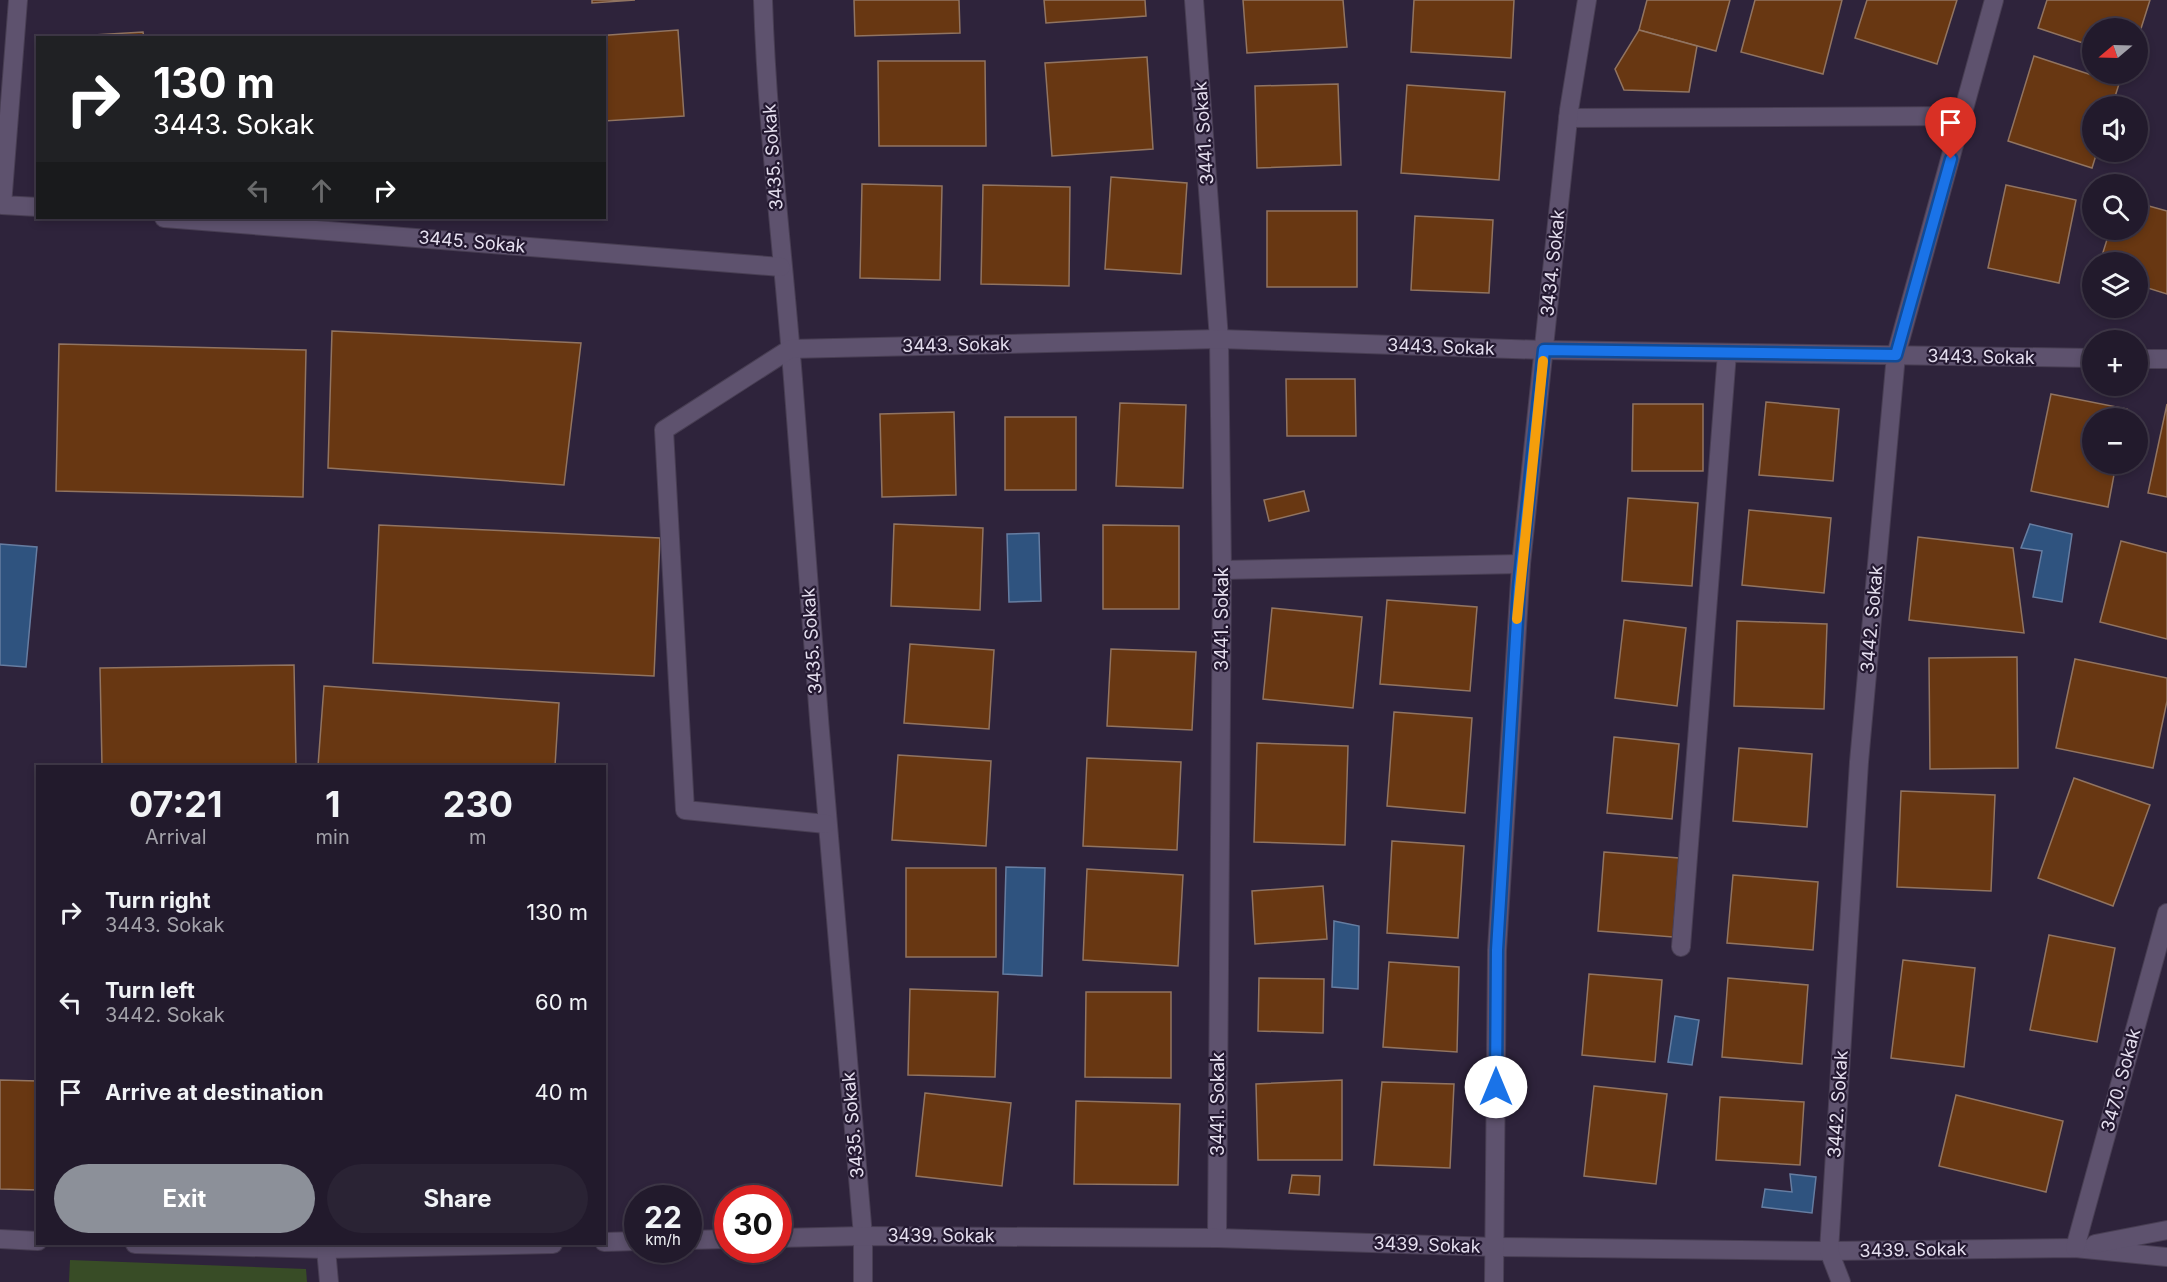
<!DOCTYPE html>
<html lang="en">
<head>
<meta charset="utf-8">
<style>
	body { margin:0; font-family:Inter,sans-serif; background:#2a2334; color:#f1f3f6; height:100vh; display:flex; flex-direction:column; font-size:22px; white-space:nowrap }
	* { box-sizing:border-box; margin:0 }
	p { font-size:20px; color:#a2a1a9 }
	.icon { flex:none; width:33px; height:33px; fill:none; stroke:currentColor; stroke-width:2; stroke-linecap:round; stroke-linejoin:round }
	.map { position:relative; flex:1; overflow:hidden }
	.side { position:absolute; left:36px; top:765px; width:570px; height:480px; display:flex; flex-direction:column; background:#221a2c; border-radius:0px; box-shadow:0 3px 9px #0003,0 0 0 2px #3f3848 }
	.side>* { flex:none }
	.guide { position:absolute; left:36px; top:36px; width:570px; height:183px; border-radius:0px; box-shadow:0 3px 9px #0003,0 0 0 2px #3f3848; background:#202124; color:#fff; overflow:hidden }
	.needle { width:39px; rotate:251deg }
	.tools { position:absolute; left:2082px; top:18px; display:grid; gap:12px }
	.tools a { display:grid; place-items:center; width:66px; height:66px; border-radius:50%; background:#221a2c; box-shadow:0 3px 9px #0003,0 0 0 2px #3f3848; font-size:30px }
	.speed { position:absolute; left:624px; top:1185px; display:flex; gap:12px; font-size:30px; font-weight:700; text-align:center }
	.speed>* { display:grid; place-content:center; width:78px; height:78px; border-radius:50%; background:#221a2c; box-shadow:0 3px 9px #0003,0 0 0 2px #3f3848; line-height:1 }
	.speed small { font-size:15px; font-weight:400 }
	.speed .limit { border:9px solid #d22; background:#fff; color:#111 }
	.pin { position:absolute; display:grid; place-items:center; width:51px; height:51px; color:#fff; margin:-62px -26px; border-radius:50% 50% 50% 0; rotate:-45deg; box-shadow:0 0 6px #0007 }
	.pin .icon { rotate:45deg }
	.me { position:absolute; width:66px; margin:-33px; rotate:0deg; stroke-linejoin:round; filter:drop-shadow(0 0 4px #0008) }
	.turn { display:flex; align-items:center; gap:21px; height:126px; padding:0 18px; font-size:27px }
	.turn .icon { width:78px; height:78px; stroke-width:2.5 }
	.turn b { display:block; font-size:42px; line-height:51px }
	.lanes { display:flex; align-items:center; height:57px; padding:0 18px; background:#0003; justify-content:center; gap:30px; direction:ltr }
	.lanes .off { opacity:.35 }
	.eta { display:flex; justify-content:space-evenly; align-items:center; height:102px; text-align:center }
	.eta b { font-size:36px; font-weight:700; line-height:42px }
	.primary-button { display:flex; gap:12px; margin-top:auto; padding:12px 18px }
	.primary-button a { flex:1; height:69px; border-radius:36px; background:#8c9099; color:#fff; font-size:24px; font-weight:700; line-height:69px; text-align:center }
	.primary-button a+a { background:#2a2334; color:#f1f3f6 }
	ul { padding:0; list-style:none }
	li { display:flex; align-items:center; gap:18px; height:90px; padding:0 18px }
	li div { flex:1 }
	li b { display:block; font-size:22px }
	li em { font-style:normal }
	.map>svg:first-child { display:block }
	.green { fill:#384c26 }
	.water { fill:#2f537f; stroke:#667da1; stroke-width:1.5 }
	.building { fill:#683712; stroke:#917461; stroke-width:1.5 }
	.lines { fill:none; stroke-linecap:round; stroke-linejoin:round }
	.minor-casing { stroke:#483e53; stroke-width:20 }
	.minor { stroke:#5e526e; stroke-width:18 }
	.route-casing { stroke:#114b97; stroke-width:15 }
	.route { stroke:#1a73e8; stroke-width:10 }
	.slow { stroke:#f59e0b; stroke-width:10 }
	.labels { text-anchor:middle; stroke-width:4.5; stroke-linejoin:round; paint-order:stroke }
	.street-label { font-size:18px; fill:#e5dfef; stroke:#241931 }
</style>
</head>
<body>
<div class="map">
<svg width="2167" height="1282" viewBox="0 0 2167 1282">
	<rect width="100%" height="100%" fill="#2e233b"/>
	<!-- green -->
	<path class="green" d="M70,1260L306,1269L307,1282H69Z"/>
	<!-- water -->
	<g class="water">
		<path d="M2030,524L2072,534L2062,602L2033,597L2042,551L2021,548Z"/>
		<path d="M1039,533L1041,601L1009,602L1007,534Z"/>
		<path d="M0,544L37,547L26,667L0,665Z"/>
		<path d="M1006,867L1045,868L1042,976L1003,974Z"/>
		<path d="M1334,921L1359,926L1358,989L1332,987Z"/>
		<path d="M1675,1016L1699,1020L1692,1065L1668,1062Z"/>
		<path d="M1790,1174L1816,1177L1812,1213L1762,1207L1765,1189L1792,1192Z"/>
	</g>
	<!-- building -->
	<g class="building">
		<path d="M592,0H635L592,3Z"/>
		<path d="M854,0H959L960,33L855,36Z"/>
		<path d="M1044,0H1145L1146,16L1046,23Z"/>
		<path d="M1243,0H1343L1347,47L1247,53Z"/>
		<path d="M1414,0H1514L1511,58L1411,52Z"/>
		<path d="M1647,0H1730L1716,51L1639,30Z"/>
		<path d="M1755,0H1842L1823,74L1741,52Z"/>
		<path d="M1867,0H1957L1937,64L1855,38Z"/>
		<path d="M2047,0H2150L2138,38V28H2092V46L2038,28Z"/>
		<path d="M678,30L684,116L604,121V38L595,36Z"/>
		<path d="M1639,30L1697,46L1689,92L1624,90L1615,69Z"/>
		<path d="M143,32L144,38H60V37Z"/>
		<path d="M2034,56L2119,84L2112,106H2092V152H2097L2092,168L2008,141Z"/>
		<path d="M1147,57L1153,149L1052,156L1045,63Z"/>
		<path d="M878,61H985L986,146H879Z"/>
		<path d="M1338,84L1341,165L1257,168L1255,86Z"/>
		<path d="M1407,85L1505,92L1499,180L1401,173Z"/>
		<path d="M1111,177L1187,183L1181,274L1105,269Z"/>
		<path d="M862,184L942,186L940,280L860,278Z"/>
		<path d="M983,185L1070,187L1069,286L981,284Z"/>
		<path d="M2006,185L2076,200L2059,283L1988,268Z"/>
		<path d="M2138,203L2167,211V294L2138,285V262H2100L2110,230H2138Z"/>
		<rect x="1267" y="211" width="90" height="76"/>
		<path d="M1415,216L1493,220L1489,293L1411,290Z"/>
		<path d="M332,331L581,343L564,485L328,468Z"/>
		<path d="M59,344L306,350L303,497L56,491Z"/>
		<path d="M1286,379H1355L1356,436H1287Z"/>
		<path d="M2051,394L2127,409L2125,418H2092V464H2116L2108,507L2031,491Z"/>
		<path d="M1766,402L1839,409L1833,481L1759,475Z"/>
		<path d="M1120,403L1186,405L1183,488L1116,486Z"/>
		<path d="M1633,404H1703V471H1632Z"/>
		<path d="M2167,404V497L2148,493Z"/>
		<path d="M954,412L956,495L882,497L880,414Z"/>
		<rect x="1005" y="417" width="71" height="73"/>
		<path d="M1304,491L1309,511L1269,521L1264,500Z"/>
		<path d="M1628,498L1698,503L1692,586L1622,581Z"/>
		<path d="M1749,510L1831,518L1824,593L1742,585Z"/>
		<path d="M894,524L983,528L980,610L891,606Z"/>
		<path d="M379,525L660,538L654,676L373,663Z"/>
		<path d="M1103,525L1179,526V609H1103Z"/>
		<path d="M1918,537L2013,548L2024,633L1909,620Z"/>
		<path d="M2121,541L2167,553V639L2100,622Z"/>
		<path d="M1387,600L1477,607L1470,691L1380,684Z"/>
		<path d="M1272,608L1362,617L1353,708L1263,699Z"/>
		<path d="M1624,620L1686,628L1677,706L1615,698Z"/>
		<path d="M1737,621L1827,624L1824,709L1734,706Z"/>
		<path d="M910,644L994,650L989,729L904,723Z"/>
		<path d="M1111,649L1196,652L1192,730L1107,726Z"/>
		<path d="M2017,657L2018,768L1930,769L1929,658Z"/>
		<path d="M2075,659L2167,678V701L2153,768L2056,748Z"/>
		<path d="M294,665L296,766H102L100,668Z"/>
		<path d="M324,686L559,703L555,766H318Z"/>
		<path d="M1394,712L1472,718L1465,813L1387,806Z"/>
		<path d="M1614,737L1679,744L1672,819L1607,813Z"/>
		<path d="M1257,743L1348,746L1345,845L1254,842Z"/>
		<path d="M1739,748L1812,754L1807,827L1733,821Z"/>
		<path d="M898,755L991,761L986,846L892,840Z"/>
		<path d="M1087,758L1181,762L1177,850L1083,846Z"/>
		<path d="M2074,778L2150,805L2113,906L2038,878Z"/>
		<path d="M1901,791L1995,795L1991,891L1897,887Z"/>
		<path d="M1392,841L1464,846L1458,938L1387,933Z"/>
		<path d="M1604,852L1679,858L1673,937L1598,931Z"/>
		<rect x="906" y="868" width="90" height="89"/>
		<path d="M1087,869L1183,875L1178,966L1083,960Z"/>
		<path d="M1733,875L1818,882L1813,950L1727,943Z"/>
		<path d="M1323,886L1327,939L1255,944L1252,891Z"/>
		<path d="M2049,935L2115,948L2097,1042L2030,1030Z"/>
		<path d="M1903,960L1975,968L1964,1067L1891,1058Z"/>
		<path d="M1389,962L1459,967L1457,1052L1383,1047Z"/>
		<path d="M1589,974L1662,980L1655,1062L1582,1055Z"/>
		<path d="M1259,978L1324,979L1323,1033L1258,1031Z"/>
		<path d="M1728,978L1808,985L1802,1064L1722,1057Z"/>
		<path d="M910,989L998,992L995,1077L908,1075Z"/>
		<path d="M1086,992H1171V1078L1085,1077Z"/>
		<path d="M0,1080L38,1081V1190L0,1189Z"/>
		<path d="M1342,1080V1160H1258L1256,1084Z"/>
		<path d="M1382,1082L1454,1084L1450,1168L1374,1165Z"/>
		<path d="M1594,1086L1667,1094L1656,1184L1584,1176Z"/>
		<path d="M925,1093L1011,1103L1002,1186L916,1176Z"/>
		<path d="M1956,1095L2063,1121L2046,1192L1939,1166Z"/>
		<path d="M1720,1097L1804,1102L1800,1165L1716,1160Z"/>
		<path d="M1076,1101L1180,1104L1178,1185L1074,1184Z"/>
		<path d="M1292,1175L1320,1176L1319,1195L1289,1193Z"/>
	</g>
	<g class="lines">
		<!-- minor casing -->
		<g class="minor-casing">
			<g id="minor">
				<path d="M18,0L2,205L38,207"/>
				<path d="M763,0C767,127 783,252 793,379C814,665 837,950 863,1236V1282"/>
				<path d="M1194,0L1219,339L1222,570L1217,1238"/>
				<path d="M1568,118L1963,116"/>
				<path d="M164,218L781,267"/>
				<path d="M2138,359H2167"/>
				<path d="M1222,570L1521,564"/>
				<path d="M826,824L685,810L664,430L790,349L1219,339L1544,350L2092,358"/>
				<path d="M1681,947L1727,353"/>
				<path d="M778,1238L863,1236L1217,1238L1495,1247L1829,1251L2075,1248L2167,1257"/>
				<path d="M0,1239L38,1241"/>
				<path d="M688,1240L728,1239"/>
				<path d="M604,1242L638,1241"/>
				<path d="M135,1244L326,1249L553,1244"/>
				<path d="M2095,1244L2167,1230"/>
				<path d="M2075,1248L2167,913"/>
				<path d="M326,1249L329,1282"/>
				<path d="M1494,1282L1497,950L1521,564L1569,110L1587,0"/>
				<path d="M1841,1282L1829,1251L1859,762L1896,355L1994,0"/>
			</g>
		</g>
		<!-- minor -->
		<use href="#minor" class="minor"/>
	</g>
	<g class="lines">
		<!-- route casing -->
		<g class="route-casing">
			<path id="route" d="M1496,1087L1497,950L1519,587L1544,350L1896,355L1951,159"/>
		</g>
		<!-- route -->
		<use href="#route" class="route"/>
		<!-- slow -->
		<path class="slow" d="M1517,619L1543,361"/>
	</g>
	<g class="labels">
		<!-- street labels -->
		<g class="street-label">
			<text transform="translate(1204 133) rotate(-94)" y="6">3441. Sokak</text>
			<text transform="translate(773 157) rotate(-94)" y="6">3435. Sokak</text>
			<text transform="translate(472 242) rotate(5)" y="6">3445. Sokak</text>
			<text transform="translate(1553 263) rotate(-84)" y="6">3434. Sokak</text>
			<text transform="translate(956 345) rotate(-1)" y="6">3443. Sokak</text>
			<text transform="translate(1441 347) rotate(2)" y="6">3443. Sokak</text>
			<text transform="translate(1981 357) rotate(1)" y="6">3443. Sokak</text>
			<text transform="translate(1222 619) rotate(-90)" y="6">3441. Sokak</text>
			<text transform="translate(1872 619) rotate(-85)" y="6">3442. Sokak</text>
			<text transform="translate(812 641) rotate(-94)" y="6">3435. Sokak</text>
			<text transform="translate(2121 1080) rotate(-75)" y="6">3470. Sokak</text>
			<text transform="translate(1218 1104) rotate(-90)" y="6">3441. Sokak</text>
			<text transform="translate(1838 1104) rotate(-86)" y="6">3442. Sokak</text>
			<text transform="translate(853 1125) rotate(-95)" y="6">3435. Sokak</text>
			<text x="941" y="1242">3439. Sokak</text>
			<text transform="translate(1427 1245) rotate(2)" y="6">3439. Sokak</text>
			<text transform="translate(1913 1250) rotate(-1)" y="6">3439. Sokak</text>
		</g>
	</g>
</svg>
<div class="tools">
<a><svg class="needle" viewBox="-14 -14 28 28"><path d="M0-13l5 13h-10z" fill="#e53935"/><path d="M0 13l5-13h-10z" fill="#a2a1a9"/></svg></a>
<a><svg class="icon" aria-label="sound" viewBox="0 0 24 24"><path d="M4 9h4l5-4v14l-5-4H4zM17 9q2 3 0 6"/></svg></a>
<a><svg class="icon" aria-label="search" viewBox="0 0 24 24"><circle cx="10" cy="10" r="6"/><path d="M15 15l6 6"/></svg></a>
<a><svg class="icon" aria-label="layers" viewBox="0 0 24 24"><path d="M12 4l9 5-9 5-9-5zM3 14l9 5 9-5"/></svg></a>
<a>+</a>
<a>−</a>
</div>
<div class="speed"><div>22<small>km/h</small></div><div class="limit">30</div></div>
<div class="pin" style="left:1951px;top:159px;background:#d93025"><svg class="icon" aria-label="arrive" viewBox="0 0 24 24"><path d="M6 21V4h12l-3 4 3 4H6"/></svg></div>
<svg class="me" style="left:1496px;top:1087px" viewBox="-20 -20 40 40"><circle r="19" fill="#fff"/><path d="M0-13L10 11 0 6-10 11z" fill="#1a73e8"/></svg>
<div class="guide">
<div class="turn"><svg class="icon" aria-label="right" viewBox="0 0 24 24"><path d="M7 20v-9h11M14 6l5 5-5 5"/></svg><div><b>130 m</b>3443. Sokak</div></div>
<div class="lanes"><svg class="icon off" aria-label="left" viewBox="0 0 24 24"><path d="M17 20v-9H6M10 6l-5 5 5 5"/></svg><svg class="icon off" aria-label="ahead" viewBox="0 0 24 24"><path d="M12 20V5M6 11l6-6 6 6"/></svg><svg class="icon" aria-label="right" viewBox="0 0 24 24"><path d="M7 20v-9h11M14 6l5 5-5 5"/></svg></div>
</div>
<section class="side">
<div class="eta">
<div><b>07:21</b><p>Arrival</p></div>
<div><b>1</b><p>min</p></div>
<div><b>230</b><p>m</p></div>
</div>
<ul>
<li><svg class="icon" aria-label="right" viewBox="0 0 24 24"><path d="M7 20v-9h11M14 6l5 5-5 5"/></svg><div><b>Turn right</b><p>3443. Sokak</p></div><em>130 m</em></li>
<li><svg class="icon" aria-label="left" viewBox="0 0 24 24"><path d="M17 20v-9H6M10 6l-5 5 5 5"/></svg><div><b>Turn left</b><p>3442. Sokak</p></div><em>60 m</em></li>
<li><svg class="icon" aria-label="arrive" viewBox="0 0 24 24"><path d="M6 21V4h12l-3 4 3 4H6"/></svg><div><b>Arrive at destination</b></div><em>40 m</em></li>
</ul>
<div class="primary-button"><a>Exit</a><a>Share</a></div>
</section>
</div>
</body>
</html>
